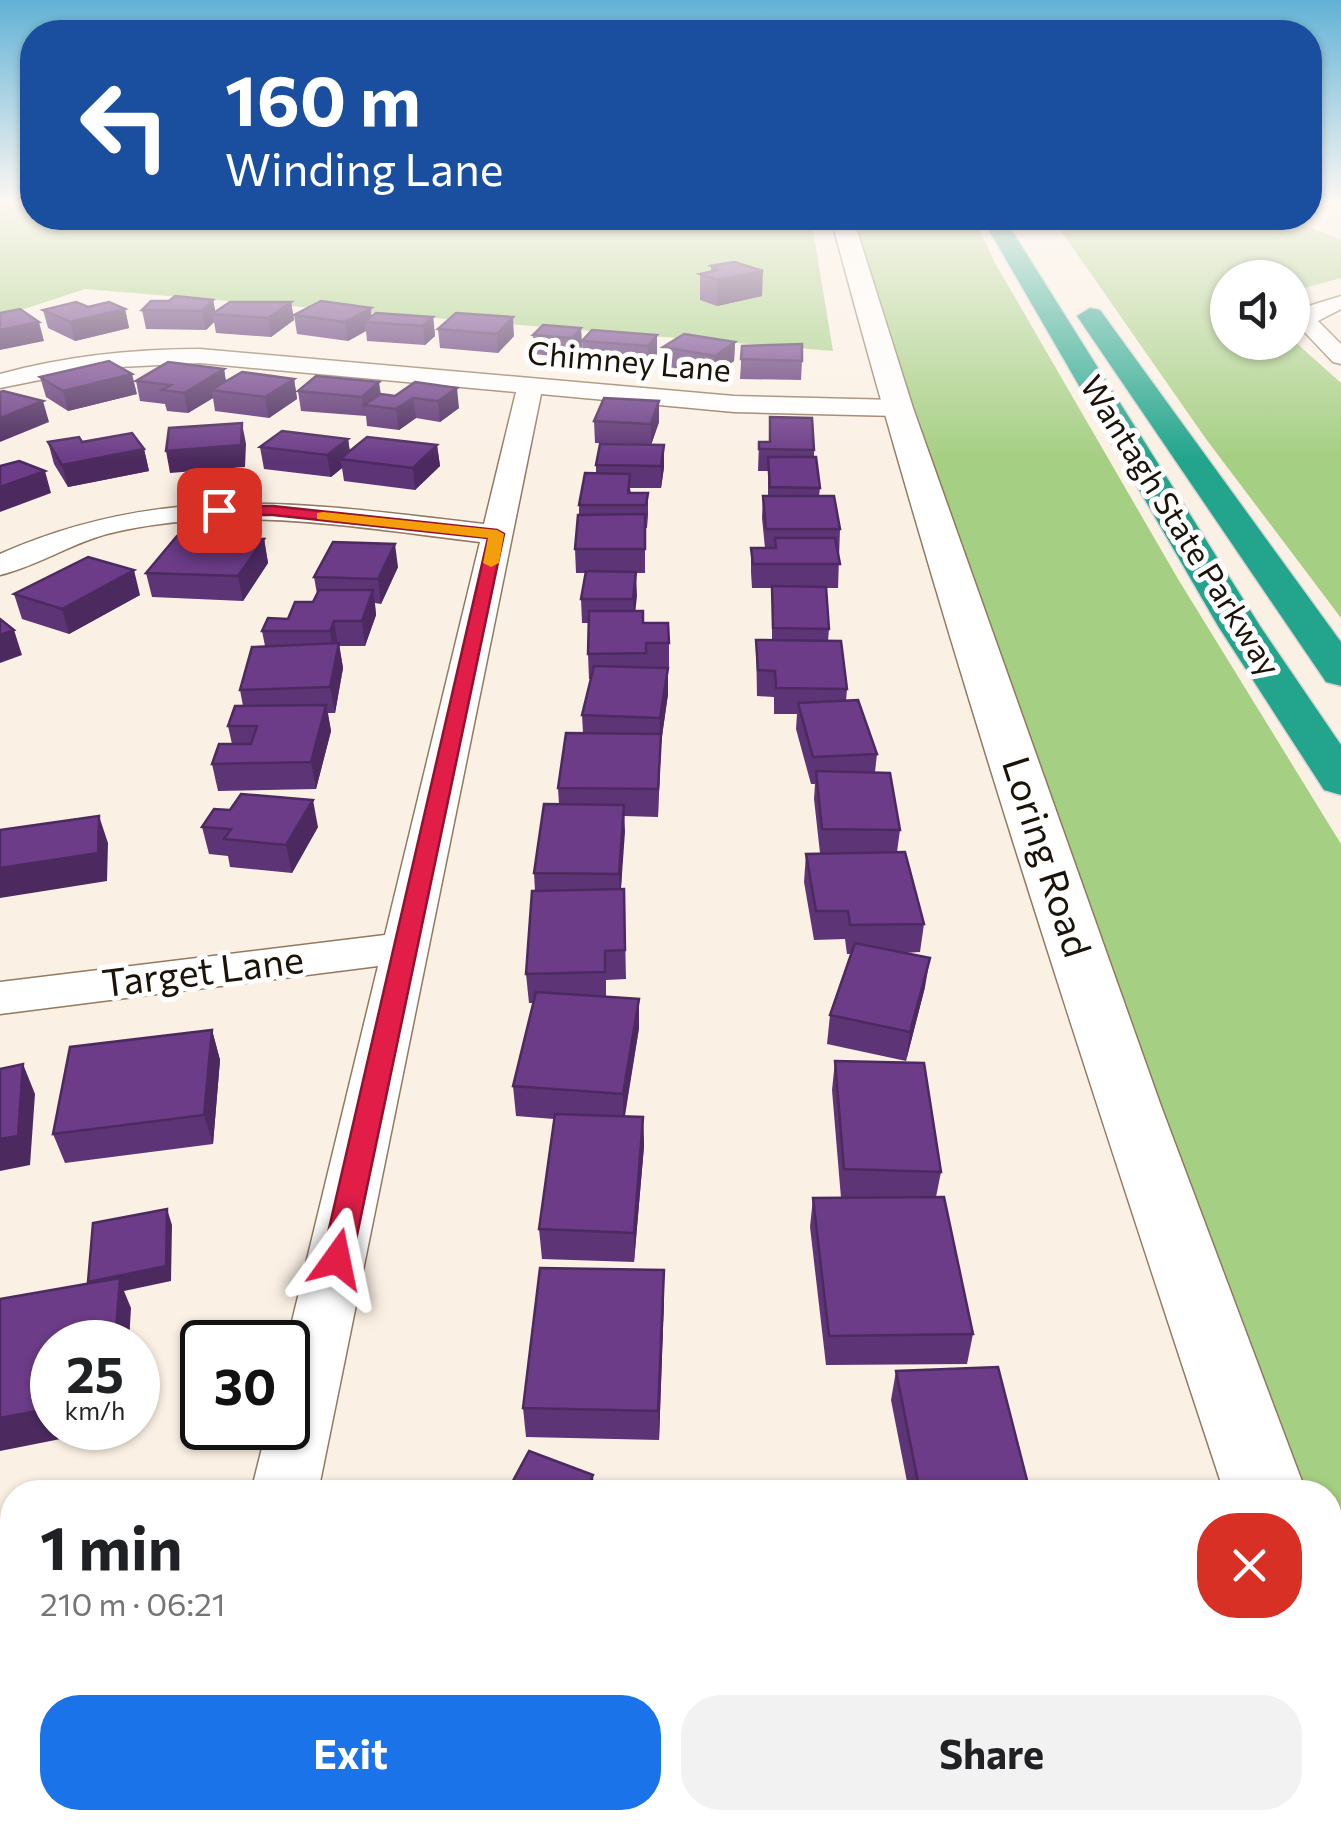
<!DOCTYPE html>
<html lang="en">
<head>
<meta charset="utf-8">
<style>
	body { margin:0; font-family:Commissioner,sans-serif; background:#f2f2f2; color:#202124; height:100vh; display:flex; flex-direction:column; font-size:38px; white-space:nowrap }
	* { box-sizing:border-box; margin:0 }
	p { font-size:32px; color:#757577 }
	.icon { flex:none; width:55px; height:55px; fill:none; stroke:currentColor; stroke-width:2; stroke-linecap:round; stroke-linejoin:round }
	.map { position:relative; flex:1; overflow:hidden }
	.sheet { position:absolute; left:0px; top:1480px; width:1342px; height:350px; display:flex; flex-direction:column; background:#fff; border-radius:40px 40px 0 0; box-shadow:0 2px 8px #0004 }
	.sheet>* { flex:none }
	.guide { position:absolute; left:20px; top:20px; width:1302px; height:210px; border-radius:40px; box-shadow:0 2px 8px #0004; background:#1a4fa0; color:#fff; overflow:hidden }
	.controls { position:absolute; left:1210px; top:260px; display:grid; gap:20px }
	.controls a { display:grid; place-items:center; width:100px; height:100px; border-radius:50%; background:#fff; box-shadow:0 2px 8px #0004; font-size:50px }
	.speed { position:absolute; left:30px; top:1320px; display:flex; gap:20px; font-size:50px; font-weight:700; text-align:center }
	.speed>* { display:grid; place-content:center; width:130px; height:130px; border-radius:50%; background:#fff; box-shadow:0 2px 8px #0004; line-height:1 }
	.speed small { font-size:25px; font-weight:400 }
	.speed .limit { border:5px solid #111; border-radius:15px; background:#fff; color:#111 }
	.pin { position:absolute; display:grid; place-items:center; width:85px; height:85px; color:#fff; margin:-42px; border-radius:20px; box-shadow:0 5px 15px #0006 }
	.me { position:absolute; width:110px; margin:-55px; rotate:12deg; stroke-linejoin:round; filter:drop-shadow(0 0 8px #0008) }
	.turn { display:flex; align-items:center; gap:35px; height:210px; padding:0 40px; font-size:45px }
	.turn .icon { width:130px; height:130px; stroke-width:2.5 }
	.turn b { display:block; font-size:70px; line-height:85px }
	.round { display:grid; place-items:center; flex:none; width:105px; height:105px; border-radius:40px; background:#f2f2f2 }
	.headline { display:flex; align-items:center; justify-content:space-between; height:170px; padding:0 40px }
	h1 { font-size:60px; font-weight:700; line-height:75px }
	.button { display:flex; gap:20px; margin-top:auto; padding:20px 40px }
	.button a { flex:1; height:115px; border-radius:40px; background:#1a73e8; color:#fff; font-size:40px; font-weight:700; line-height:115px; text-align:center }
	.button a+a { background:#f2f2f2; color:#202124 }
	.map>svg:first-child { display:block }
	.green { fill:#a5cf83 }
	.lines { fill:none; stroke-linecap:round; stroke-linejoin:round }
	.street-casing { stroke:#92795f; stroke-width:3 }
	.secondary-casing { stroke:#92795f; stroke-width:3 }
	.highway-casing { stroke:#d6d4d3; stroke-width:3 }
	.street { fill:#fff; fill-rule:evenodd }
	.secondary { fill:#fff; fill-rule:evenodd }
	.highway { fill:#22a58c; fill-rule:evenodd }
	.wall { fill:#5d3475 }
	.shaded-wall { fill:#4c2a5f }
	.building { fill:#6c3c88; stroke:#4c2a5f; stroke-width:2.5 }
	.route { fill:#e11d48; stroke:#92132f; stroke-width:2.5 }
	.slow { fill:#f59e0b }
	.labels { text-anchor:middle; stroke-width:10; stroke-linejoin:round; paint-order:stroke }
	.far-street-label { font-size:32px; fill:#1b1208; stroke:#fff }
	.street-label { font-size:38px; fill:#1b1208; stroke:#fff }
</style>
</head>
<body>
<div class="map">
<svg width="1341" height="1830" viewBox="0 0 1341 1830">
	<rect width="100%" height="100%" fill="#fbf0e4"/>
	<!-- green -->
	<g class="green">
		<path d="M0,203H32V218H811L833,351L85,289L0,317Z"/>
		<path d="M852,218H974L995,263L1178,579L1341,844V1601L1330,1571V1492H1301L1033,766L856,239Z"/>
		<path d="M1052,218H1306L1304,225L1341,240V278L1293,291L1292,278H1228V342L1293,340L1341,383V618L1206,439Z"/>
	</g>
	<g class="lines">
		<!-- street casing -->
		<g class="street-casing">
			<g id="street">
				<path d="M1341,296V309L1318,321L1341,344V364L1333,362L1295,322L1302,308Z"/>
				<path d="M200,349L734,396L897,400L910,408L897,416L734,412L541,394L318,1492H251L267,1428H288L287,1342L378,966L0,1014V982L385,935L480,542C358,528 228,503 107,534C70,544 37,566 0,575V554C167,480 310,504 484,524L516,392L200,363L99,368L0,388V374C66,356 132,349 200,349Z"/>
				<path d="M12,1584V1656L0,1659V1587Z"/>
				<path d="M182,1818H262L260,1830H180Z"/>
			</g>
		</g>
		<!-- secondary casing -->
		<g class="secondary-casing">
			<g id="secondary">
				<path d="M831,218H853L913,408L1161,1106L1306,1492H1224C1085,1070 945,647 831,218Z"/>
				<path d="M1330,1630L1341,1634V1752L1330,1747Z"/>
			</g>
		</g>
		<!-- highway casing -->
		<g class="highway-casing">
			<g id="highway">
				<path d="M982,218H1004L1260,626L1341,745V795L1324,790L1218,626Z"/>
				<path d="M1090,308L1100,310L1341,642V686L1326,682L1077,316Z"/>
			</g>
		</g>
		<!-- street -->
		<use href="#street" class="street"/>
		<!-- secondary -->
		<use href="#secondary" class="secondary"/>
		<!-- highway -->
		<use href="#highway" class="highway"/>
	</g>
	<!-- wall -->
	<g class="wall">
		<path d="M711,266L762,296L717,306L700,300V274L711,272Z"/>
		<path d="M213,300L215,312L291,302L294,320L271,337L216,333L214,322L206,330L146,329L142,310Z"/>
		<path d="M88,307L125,309L129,328L75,341L48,328L43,310Z"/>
		<path d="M456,313L514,336L498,353L440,348L438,329Z"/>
		<path d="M294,315L433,317L435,336L425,345L367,341L366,331L348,341L297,334Z"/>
		<path d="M581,328L582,348L572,358L534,354L533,335Z"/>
		<path d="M657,335V354L649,366L583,361L582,341Z"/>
		<path d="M735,342L734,361L714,375L663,366V347Z"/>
		<path d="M742,346L802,361L801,380L740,379Z"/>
		<path d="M224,369L226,382L294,379L297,399L269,418L215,411L213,398L188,413L167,411L165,404L140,401L136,381Z"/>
		<path d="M40,377L137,394L68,411L46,397Z"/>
		<path d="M415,382L459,408L440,422L416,418L399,430L367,426L366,416L301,411L298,391L395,396Z"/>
		<path d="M659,401V422L651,445L664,467L661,488H630L631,493H648V516L647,528H645V573H636L635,611L643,623L669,643V668H666L668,694L661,743L658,817L624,816L621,889H624L626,979L606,980V997L639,1028L625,1116L643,1117L644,1146L634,1262L542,1259L539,1229L554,1119L516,1116L513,1086L534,1003H529L526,974L535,891L534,873L559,804L558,788L583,733L582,715L591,679H589L588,654L589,623H582L581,599L585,573H576L575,549L579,515V505L596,473V465L635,444L595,443L594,421Z"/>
		<path d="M348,439L350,452L437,445L440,466L415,490L344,481L342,468L331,477L264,469L260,447Z"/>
		<path d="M48,442H82L144,449L149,471L68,487L54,464Z"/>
		<path d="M759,442L814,450V457L820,488L819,496L840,529L838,588H826L829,629L828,641L847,689L846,701L877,754L875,772L900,830L897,852L924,924L920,952L904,953L925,987L906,1061L827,1044L830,1015L851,954H847L845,939L814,940L804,882L806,854L820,853L814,799L815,784H811L796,729L797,714H774V697L757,696L756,640L772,641V588H752L751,572V548H765L762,518L763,496H768V471H758Z"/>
		<path d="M264,539L268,563L243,601L152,597L146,573Z"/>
		<path d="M398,567L381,604L375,603L376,615L365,646H339L343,668L335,713H328L331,731L316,789L218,791L212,764L232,744L228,726L243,706L240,690L265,646L262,631L288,619L313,602L317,594L314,577Z"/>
		<path d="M14,594L140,595L69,634L22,619Z"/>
		<path d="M202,827H318L292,873L230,867L228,856L209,854Z"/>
		<path d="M212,1030L220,1060L213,1144L65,1163L53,1134Z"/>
		<path d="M835,1061L941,1172L936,1197L973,1334L967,1364L826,1365L810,1227L813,1198H841L832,1090Z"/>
		<path d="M664,1300L659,1440L526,1437L523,1408Z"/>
		<path d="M896,1371L1030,1492H909L891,1400Z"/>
		<path d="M990,1818H1107L1109,1830H991Z"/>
	</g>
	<!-- shaded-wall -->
	<g class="shaded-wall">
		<path d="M763,271L762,296L717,306V280Z"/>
		<path d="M213,300L216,314H212L214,322L206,330L202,311Z"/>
		<path d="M291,302L294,320L271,337L268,318Z"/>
		<path d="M371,308L372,323L364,322L366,331L348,341L345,322Z"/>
		<path d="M125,309L129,328L75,341L70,322Z"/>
		<path d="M433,317L435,336L425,345L423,326Z"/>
		<path d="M513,317L514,336L498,353L497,334Z"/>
		<path d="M39,322L44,341L0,350V330Z"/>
		<path d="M581,328L582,348L572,358V338Z"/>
		<path d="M657,335V354L649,366L648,346Z"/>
		<path d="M735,342L734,361L714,375L715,356Z"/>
		<path d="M224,369L227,389L211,390L213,398L188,413L184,393Z"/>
		<path d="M132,374L137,394L68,411L63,391Z"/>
		<path d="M294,379L297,399L269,418L265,397Z"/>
		<path d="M379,382L382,402L364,405L365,417L362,397Z"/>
		<path d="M457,388L459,408L440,422L438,401Z"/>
		<path d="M413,398L416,418L399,430L396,409Z"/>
		<path d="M43,401L49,422L0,442V418Z"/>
		<path d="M659,401V422L651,445V424Z"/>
		<path d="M242,423L246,444L245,467L170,473L166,451Z"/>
		<path d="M348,439L351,460L340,459L342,468L331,477L327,455Z"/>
		<path d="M437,445L440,466L415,490L413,468Z"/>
		<path d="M664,445V467L661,488V466Z"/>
		<path d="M144,449L149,471L68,487L62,465Z"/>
		<path d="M45,471L51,493L0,512V487Z"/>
		<path d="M264,539L268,563L243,601L238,576Z"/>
		<path d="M395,544L398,567L381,604L378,579Z"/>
		<path d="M134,570L140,595L69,634L62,609Z"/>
		<path d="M636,572L637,596L634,624L633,599Z"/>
		<path d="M373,590L376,615L365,646L362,621Z"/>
		<path d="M334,621L338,646L334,656L330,631Z"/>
		<path d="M14,630L22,655L0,663V635Z"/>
		<path d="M339,643L343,668L335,713L330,687Z"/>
		<path d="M668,668V694L661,743L658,817L660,718Z"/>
		<path d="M326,705L331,731L316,789L311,762Z"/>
		<path d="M313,800L318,827L292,873L286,845Z"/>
		<path d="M624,805L625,832L620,902L619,874Z"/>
		<path d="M99,816L108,843L107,881L0,898V868Z"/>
		<path d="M930,958L925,987L906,1061L910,1032Z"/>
		<path d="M639,999V1028L623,1124V1094Z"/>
		<path d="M212,1030L220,1060L213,1144L204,1115Z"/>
		<path d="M23,1064L35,1094L30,1165L0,1171V1139Z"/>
		<path d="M643,1117L644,1146L634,1262V1233Z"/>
		<path d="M167,1209L172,1225L171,1281L124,1291L131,1308L129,1342H115L88,1282Z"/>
		<path d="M664,1270V1300L659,1440L658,1411Z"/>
		<path d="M52,1408V1428H116L0,1451V1418Z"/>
		<path d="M593,1475L594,1492L586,1490Z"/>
		<path d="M609,1818H613L612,1830H608Z"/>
	</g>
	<!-- building -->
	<g class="building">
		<path d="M734,262L763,271L717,280L700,274L718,270L711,266Z"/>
		<path d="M175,296L213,300L202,311L142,310L151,301H169Z"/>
		<path d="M321,301L371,308L345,322L294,315Z"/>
		<path d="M76,302L88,307L109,302L125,309L70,322L43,310Z"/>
		<path d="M230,302H291L268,318L212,314Z"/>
		<path d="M20,309L39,322L0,330V313Z"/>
		<path d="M376,313L433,317L423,326L364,322Z"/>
		<path d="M456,313L513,317L497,334L438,329Z"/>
		<path d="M543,325L581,328L572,338L533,335Z"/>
		<path d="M592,330L657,335L648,346L582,341Z"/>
		<path d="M684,334L735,342L715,356L663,347Z"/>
		<path d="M802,344V361L741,359L742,346Z"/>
		<path d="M109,361L132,374L63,391L40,377Z"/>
		<path d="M168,362L224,369L184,393L162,390L171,385L136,381Z"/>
		<path d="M242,372L294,379L265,397L211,390Z"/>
		<path d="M316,376L379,382L362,397L298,391Z"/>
		<path d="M415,382L457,388L438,401L413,398L396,409L364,405L381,394L395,396Z"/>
		<path d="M3,391L43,401L0,418V392Z"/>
		<path d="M604,398L659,401L651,424L594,421Z"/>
		<path d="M770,417L812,418L814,450L759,449V442H770Z"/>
		<path d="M242,423L241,445L166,451L169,428Z"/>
		<path d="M282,431L348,439L327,455L260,447Z"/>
		<path d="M132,433L144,449L62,465L48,442L79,437L82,442Z"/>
		<path d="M367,437L437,445L413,468L340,459Z"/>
		<path d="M600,444L664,445L661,466L596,465Z"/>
		<path d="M768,457H816L820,488L770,487Z"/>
		<path d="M19,461L45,471L0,487V466Z"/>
		<path d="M585,473L630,474L628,493H648L646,505H579Z"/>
		<path d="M763,496H834L840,529H766Z"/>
		<path d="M645,514V549H575L578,515Z"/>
		<path d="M177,536L264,539L238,576L146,573Z"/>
		<path d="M775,538H835L840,564H753L751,548H776Z"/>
		<path d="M333,542L395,544L378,579L314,577Z"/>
		<path d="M88,557L134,570L62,609L14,594Z"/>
		<path d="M586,571L636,572L633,599H581Z"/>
		<path d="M772,586L826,587L829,629L773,628Z"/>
		<path d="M319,590H373L362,621H334L330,631H262L268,618L288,619L295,602H313Z"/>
		<path d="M589,611H643V623H668L669,643H646V653L588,654Z"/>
		<path d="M0,619L14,630L0,635Z"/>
		<path d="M756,640L841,641L847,689L776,688L775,671L758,670Z"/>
		<path d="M339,643L330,687L240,690L252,647Z"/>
		<path d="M594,666L668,668L660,718L582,715Z"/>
		<path d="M858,700L877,754L813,757L798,703Z"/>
		<path d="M326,705L311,762L212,764L219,744H251L257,726H228L235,706Z"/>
		<path d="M566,733L661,734L658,789L558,788Z"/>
		<path d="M816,771L890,773L900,830L822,829Z"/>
		<path d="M241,794L313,800L286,845L224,839L231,829L202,827L214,809L230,810Z"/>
		<path d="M544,804L624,805L619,874L534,873Z"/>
		<path d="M99,816L98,853L0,868V830Z"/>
		<path d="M905,852L924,924L850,925L848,911H816L806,854Z"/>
		<path d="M624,889L625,950L605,951V972L526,974L532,891Z"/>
		<path d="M855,943L930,958L910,1032L830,1015Z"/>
		<path d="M536,992L639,999L623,1094L513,1086Z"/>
		<path d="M212,1030L204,1115L53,1134L70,1047Z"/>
		<path d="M835,1061L924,1063L941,1172L844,1169Z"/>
		<path d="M23,1064L18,1136L0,1139V1069Z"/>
		<path d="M555,1114L643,1117L634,1233L539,1229Z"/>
		<path d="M944,1197L973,1334L829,1336L813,1198Z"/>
		<path d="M167,1209L166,1266L88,1282L93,1223Z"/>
		<path d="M540,1268L664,1270L658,1411L523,1408Z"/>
		<path d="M120,1278L115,1342H52V1408L0,1418V1299Z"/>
		<path d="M998,1367L1030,1492H920L896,1371Z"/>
		<path d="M529,1451L593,1475L586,1490L592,1492H507Z"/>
		<path d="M438,1818H609L608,1830H436Z"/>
		<path d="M1001,1818H1107L1109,1830H1002Z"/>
	</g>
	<!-- sky -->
	<linearGradient id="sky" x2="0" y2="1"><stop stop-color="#62b2d6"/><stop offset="0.44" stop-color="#fdf8f3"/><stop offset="1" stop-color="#fdf8f3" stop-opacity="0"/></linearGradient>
	<rect width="1341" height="459" fill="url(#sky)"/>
	<!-- route -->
	<path class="route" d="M273,506L497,530L504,534L352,1259L347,1267L337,1271L327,1267L322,1259L488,538L273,515H219L212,510L219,506Z"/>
	<!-- slow -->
	<path class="slow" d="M323,512L497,530L504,534L499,563L491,567L483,563L488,538L317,519V513Z"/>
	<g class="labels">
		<!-- far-street labels -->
		<g class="far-street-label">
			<text transform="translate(629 362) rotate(5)" y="11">Chimney Lane</text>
			<text transform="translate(1180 526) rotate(58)" y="11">Wantagh State Parkway</text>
		</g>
		<!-- street labels -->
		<g class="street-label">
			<text transform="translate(1046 857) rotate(72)" y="13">Loring Road</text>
			<text transform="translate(203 972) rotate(-7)" y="13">Target Lane</text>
		</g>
	</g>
</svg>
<div class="controls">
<a><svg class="icon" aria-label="sound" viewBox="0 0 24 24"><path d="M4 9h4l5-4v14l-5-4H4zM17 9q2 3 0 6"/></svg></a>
</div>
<div class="speed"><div>25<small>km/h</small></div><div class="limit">30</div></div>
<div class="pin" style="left:219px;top:510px;background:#d93025"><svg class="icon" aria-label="arrive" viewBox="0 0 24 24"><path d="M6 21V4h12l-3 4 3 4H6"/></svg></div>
<svg class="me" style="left:337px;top:1259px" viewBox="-20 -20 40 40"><path d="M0-17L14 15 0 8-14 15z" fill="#e11d48" stroke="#fff" stroke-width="4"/></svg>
<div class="guide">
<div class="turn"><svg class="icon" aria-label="left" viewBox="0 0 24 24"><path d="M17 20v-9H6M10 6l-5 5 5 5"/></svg><div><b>160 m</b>Winding Lane</div></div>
</div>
<section class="sheet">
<div class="headline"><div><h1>1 min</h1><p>210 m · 06:21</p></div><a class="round" style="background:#d93025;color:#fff"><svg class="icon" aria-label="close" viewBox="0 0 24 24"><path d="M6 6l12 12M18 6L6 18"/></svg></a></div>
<div class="button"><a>Exit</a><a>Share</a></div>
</section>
</div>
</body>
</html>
